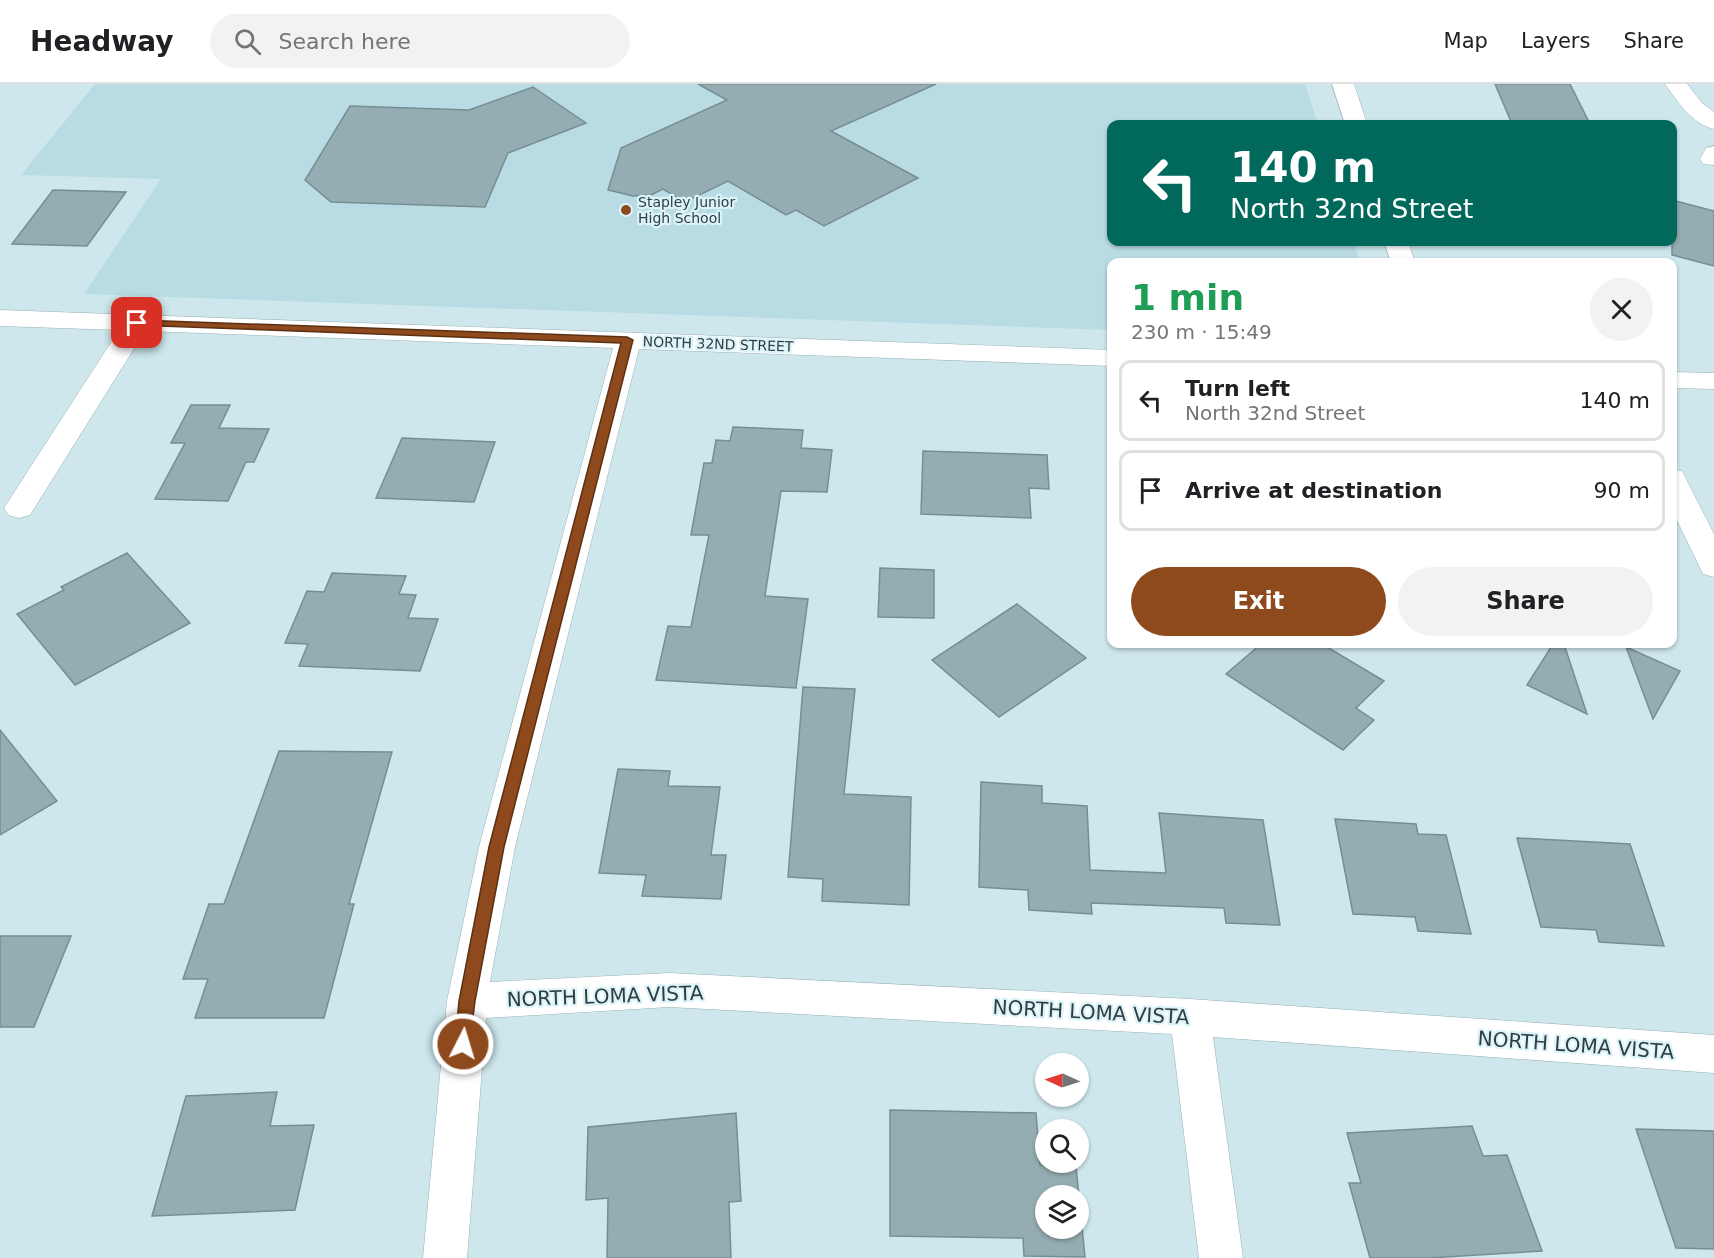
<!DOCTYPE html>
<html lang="en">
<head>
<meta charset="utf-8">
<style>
	body { margin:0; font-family:"DejaVu Sans",sans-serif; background:#f2f2f2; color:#202124; height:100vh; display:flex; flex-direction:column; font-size:22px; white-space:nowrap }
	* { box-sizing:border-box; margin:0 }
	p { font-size:20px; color:#757577 }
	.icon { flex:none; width:33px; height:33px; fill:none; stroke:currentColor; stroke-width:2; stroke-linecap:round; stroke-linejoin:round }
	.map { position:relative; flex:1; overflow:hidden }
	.details { position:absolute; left:1107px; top:174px; width:570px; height:390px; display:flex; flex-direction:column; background:#fff; border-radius:12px; box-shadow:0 2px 4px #0004 }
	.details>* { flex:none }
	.hud { position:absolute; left:1107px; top:36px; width:570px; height:126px; border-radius:12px; box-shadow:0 2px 4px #0004; background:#00695c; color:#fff; overflow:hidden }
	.needle { width:39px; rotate:273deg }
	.controls { position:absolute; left:1035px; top:969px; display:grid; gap:12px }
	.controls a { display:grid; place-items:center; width:54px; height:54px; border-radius:50%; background:#fff; box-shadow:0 2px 4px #0004; font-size:30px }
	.pin { position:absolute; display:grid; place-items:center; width:51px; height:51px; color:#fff; margin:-26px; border-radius:12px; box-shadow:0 3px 9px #0006 }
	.me { position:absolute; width:66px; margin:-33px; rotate:5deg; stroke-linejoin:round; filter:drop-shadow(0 0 4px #0008) }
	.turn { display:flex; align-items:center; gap:21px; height:126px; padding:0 24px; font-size:27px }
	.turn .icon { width:78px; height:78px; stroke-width:2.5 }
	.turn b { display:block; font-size:42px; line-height:51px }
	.round { display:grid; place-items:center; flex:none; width:63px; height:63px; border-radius:32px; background:#f2f2f2 }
	.summary { display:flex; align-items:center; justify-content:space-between; height:102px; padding:0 24px }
	h1 { font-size:36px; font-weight:600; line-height:45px; color:#1e9e55 }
	.action { display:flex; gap:12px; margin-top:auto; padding:12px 24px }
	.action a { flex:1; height:69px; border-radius:36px; background:#8e4a1d; color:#fff; font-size:24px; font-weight:600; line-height:69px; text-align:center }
	.action a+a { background:#f2f2f2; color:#202124 }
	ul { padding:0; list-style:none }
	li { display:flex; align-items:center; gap:18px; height:81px; margin:0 12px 9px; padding:0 12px; border:3px solid #e0e0e0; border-radius:12px }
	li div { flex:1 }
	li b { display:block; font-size:22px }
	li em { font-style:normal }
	header { display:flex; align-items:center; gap:36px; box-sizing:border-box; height:84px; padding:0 30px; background:#fff; border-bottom:2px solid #e0e0e0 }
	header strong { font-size:28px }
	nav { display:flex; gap:33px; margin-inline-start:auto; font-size:21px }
	.search { width:420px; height:54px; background:#f2f2f2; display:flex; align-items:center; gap:15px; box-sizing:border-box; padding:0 21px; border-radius:33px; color:#757577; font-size:22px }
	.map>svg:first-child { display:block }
	.built { fill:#b9dce4 }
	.building { fill:#94adb2; stroke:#768e93; stroke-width:1.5; fill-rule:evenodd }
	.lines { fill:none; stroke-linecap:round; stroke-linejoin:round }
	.minor-casing { stroke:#98b1b6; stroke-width:1 }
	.minor { fill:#fff; fill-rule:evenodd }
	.route { fill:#8e4a1d; stroke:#5c3013; stroke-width:1.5 }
	.poi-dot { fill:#8e4a1d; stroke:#daf4fa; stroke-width:2 }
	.labels { text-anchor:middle; stroke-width:4.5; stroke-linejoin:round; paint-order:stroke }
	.far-poi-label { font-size:14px; fill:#333d40; stroke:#daf4fa; text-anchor:start }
	.far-street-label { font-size:14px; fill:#333d40; stroke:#daf4fa }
	.near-street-label { font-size:20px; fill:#333d40; stroke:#daf4fa }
</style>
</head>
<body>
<header>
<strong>Headway</strong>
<div class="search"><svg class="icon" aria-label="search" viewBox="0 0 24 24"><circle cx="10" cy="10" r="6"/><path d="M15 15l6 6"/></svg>Search here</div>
<nav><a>Map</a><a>Layers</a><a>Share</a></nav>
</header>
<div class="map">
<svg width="1714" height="1174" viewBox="0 0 1714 1174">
	<rect width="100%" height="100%" fill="#cde7ed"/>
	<!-- built -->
	<path class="built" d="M95,0H1305L1318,40H1112V158H1354L1360,178H1112L1111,246L84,210L161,95L21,91Z"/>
	<!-- building -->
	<g class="building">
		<path d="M698,0H936L831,47L918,94L824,142L796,126L786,131L728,97L685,118L663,105L651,111L633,112L608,106L621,64L727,16Z"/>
		<path d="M1495,0H1570L1590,40H1512Z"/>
		<path d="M533,3L586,39L508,69L485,123L331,118L305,96L350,22L469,26Z"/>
		<path d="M53,106L126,108L87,162L12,160Z"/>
		<path d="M1672,116L1714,127V182L1672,171Z"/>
		<path d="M191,321H230L219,344L269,345L254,378H246L228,417L155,415L185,359H171Z"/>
		<path d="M733,343L803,346L801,364L832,366L827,408L781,407L765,512L808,515L796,604L656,596L668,542L691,543L709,451H691L704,379H712L716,356L730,357Z"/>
		<path d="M402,354L495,358L474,418L376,414Z"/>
		<path d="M923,367L1047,371L1049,405L1029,404L1031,434L921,430Z"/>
		<path d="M127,469L190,539L75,601L17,530L64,506L61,503Z"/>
		<path d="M880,484L934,486V534L878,533Z"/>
		<path d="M332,489L406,492L399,510L416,511L408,534L438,535L420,587L299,582L308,560L285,559L307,507L324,508Z"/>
		<path d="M1017,520L1086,574L999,633L932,576Z"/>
		<path d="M1261,560H1322L1384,597L1356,624L1374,636L1343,666L1226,590Z"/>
		<path d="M1553,560H1564L1587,630L1527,601Z"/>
		<path d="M1626,563L1680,587L1653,635Z"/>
		<path d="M803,603L855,605L844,710L911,713L909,821L822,817L823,795L788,793Z"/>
		<path d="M0,646L57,717L0,751Z"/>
		<path d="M279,667L392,668L349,820H354L324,934H195L208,895H183L209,820H224Z"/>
		<path d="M618,685L670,687L668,702L720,703L711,771H726L721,815L642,812L646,791L599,789Z"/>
		<path d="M981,698L1042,702V719L1087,722L1090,786L1166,789L1159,729L1263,736L1280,841L1226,839L1224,824L1091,819L1092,830L1029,826L1028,806L979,803Z"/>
		<path d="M1335,735L1416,740L1418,750L1446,751L1471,850L1418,847L1415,833L1353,830Z"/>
		<path d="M1517,754L1630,760L1664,862L1599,858L1596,846L1541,843Z"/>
		<path d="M0,852H71L34,943H0Z"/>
		<path d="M277,1008L270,1042L314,1041L295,1126L152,1132L186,1012Z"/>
		<path d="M890,1026L1036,1029L1040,1081L1076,1082L1085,1173L1024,1172L1023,1154L890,1152ZM1046,1112H1078V1144H1046Z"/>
		<path d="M736,1029L741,1117L729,1118L731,1174H607L608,1114L586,1116L588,1043Z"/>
		<path d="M1472,1042L1483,1072L1507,1071L1542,1167L1429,1174H1370L1349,1099H1361L1347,1049Z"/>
		<path d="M1636,1045L1714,1047V1165L1676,1164Z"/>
	</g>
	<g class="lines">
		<!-- minor casing -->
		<g class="minor-casing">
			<g id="minor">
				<path d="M1332,0H1354L1367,40H1345Z"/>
				<path d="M1665,0H1687L1702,19L1714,28V45C1691,39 1678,18 1665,0Z"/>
				<path d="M1714,62V81L1703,80L1700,75L1706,64Z"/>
				<path d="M1384,158H1408L1415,178H1391Z"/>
				<path d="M0,226L1112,266V282L639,265L515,763L490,898L669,889L1190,915L1714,951V989L1213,953L1243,1174H1199L1172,950L669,923L486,934L467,1174H423L447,917L479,763L613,264L145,247L30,431L19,434L8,431L4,424L119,246L0,242Z"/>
				<path d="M1672,288L1714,289V305L1672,304Z"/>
				<path d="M1672,385L1682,387L1714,450V493L1703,490L1672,426Z"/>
			</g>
		</g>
		<!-- minor -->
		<use href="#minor" class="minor"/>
	</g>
	<!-- route -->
	<path class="route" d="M137,236L627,253L633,256L504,763L475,917L469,965L463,967L457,965L455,960L459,917L489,763L621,259L133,241L132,239Z"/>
	<!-- markers -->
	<circle class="poi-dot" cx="626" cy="126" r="6"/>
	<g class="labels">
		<!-- far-poi labels -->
		<g class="far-poi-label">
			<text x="638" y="123">Stapley Junior<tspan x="638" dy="16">High School</tspan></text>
		</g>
		<!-- far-street labels -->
		<g class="far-street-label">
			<text transform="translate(718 260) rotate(2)" y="5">NORTH 32ND STREET</text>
		</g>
		<!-- near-street labels -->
		<g class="near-street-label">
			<text transform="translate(605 912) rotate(-2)" y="7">NORTH LOMA VISTA</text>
			<text transform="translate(1091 928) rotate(3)" y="7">NORTH LOMA VISTA</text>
			<text transform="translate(1576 961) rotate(4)" y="7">NORTH LOMA VISTA</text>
		</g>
	</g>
</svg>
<div class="controls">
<a><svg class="needle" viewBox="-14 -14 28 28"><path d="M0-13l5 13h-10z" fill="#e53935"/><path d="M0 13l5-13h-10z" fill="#757577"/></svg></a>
<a><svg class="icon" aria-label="search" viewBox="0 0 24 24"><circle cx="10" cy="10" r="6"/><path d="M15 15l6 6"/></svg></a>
<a><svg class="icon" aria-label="layers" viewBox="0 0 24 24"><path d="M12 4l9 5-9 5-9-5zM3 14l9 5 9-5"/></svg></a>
</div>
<div class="pin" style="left:137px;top:239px;background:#d93025"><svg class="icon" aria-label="arrive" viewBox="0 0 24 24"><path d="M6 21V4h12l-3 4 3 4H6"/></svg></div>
<svg class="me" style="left:463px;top:960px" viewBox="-20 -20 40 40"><circle r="17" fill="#8e4a1d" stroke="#fff" stroke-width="3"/><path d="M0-11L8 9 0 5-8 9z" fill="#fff"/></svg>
<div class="hud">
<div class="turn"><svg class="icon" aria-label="left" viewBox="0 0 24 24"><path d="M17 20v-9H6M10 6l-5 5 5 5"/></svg><div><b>140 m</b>North 32nd Street</div></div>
</div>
<section class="details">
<div class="summary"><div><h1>1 min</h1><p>230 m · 15:49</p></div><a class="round"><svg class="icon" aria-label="close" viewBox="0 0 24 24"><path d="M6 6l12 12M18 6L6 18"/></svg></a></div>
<ul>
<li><svg class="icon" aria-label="left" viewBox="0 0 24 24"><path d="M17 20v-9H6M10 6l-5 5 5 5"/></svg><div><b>Turn left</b><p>North 32nd Street</p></div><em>140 m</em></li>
<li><svg class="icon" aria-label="arrive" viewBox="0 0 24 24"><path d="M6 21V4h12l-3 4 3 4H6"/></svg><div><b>Arrive at destination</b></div><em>90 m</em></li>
</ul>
<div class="action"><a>Exit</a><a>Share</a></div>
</section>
</div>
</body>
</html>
